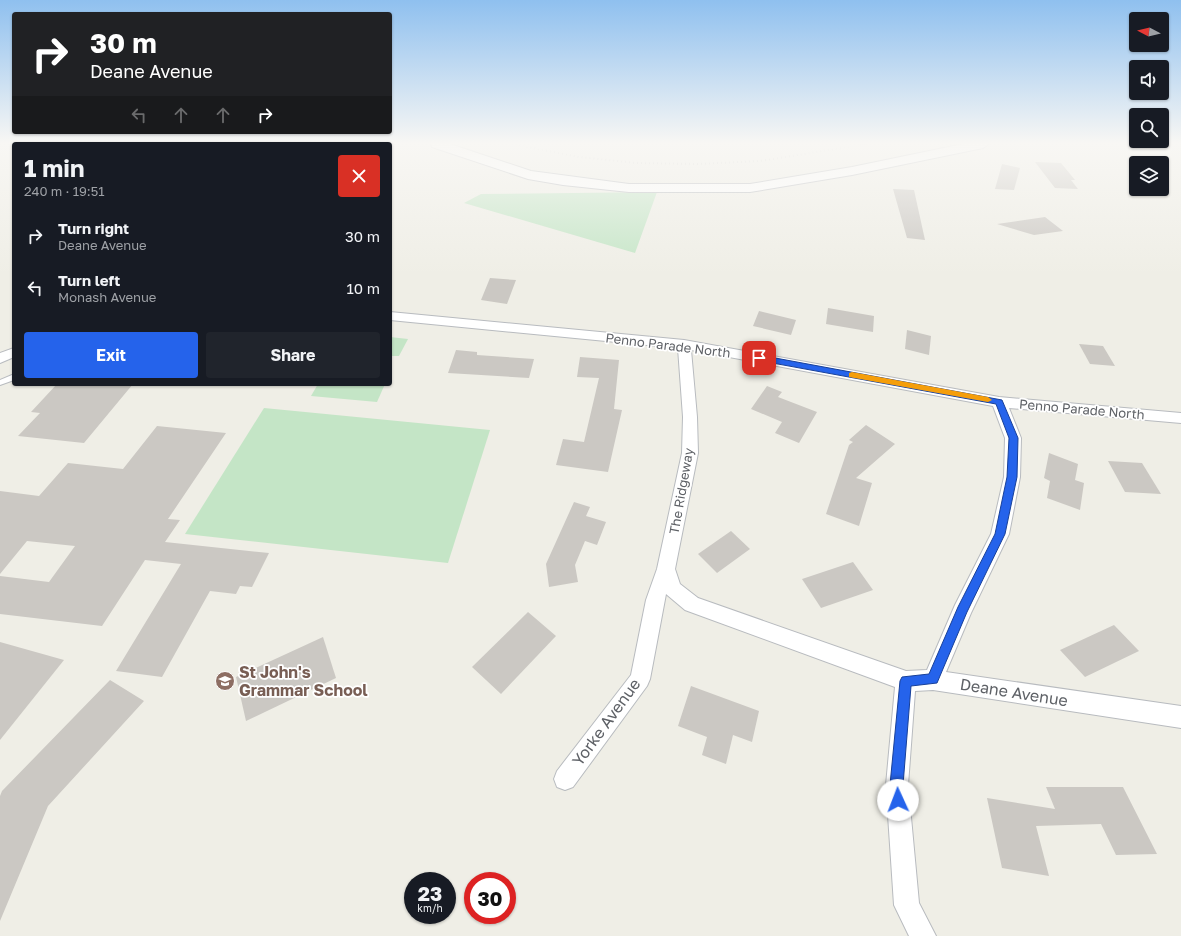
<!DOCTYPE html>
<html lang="en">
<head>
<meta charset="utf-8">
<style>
	body { margin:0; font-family:"Golos Text",sans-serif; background:#20242c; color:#f1f3f6; height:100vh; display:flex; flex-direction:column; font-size:15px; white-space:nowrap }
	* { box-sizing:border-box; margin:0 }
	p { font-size:13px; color:#9ea1a6 }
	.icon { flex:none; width:22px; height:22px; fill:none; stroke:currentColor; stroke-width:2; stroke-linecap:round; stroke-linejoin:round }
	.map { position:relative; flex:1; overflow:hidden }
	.drawer { position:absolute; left:12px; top:142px; width:380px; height:244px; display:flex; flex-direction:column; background:#171b24; border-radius:4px; box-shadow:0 1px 3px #0004 }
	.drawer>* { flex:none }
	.top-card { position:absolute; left:12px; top:12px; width:380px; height:122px; border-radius:4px; box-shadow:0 1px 3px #0004; background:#202124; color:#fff; overflow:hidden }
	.needle { width:26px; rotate:277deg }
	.controls { position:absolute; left:1129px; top:12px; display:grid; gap:8px }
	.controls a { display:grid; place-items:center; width:40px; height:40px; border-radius:4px; background:#171b24; box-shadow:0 1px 3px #0004; font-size:20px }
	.speed { position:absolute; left:404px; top:872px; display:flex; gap:8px; font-size:20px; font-weight:700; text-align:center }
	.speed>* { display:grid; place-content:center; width:52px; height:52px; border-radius:50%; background:#171b24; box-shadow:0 1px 3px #0004; line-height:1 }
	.speed small { font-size:10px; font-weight:400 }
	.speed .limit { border:6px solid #d22; background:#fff; color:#111 }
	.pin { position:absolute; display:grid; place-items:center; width:34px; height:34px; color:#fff; margin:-17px; border-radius:8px; box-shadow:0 2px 6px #0006 }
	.me { position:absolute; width:44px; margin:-22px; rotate:358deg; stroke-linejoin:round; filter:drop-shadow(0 0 3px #0008) }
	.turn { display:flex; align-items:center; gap:14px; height:84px; padding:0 12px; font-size:18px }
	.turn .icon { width:52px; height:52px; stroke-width:2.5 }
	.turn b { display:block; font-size:28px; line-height:34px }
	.lanes { display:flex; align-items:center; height:38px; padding:0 12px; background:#0003; justify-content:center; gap:20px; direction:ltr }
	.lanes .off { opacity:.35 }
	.round { display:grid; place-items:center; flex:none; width:42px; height:42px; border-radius:4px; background:#20242c }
	.summary { display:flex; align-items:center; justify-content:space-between; height:68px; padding:0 12px }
	h1 { font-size:24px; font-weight:700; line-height:30px }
	.primary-button { display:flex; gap:8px; margin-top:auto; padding:8px 12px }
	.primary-button a { flex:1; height:46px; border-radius:4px; background:#2563eb; color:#fff; font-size:16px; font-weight:700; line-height:46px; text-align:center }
	.primary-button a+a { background:#20242c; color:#f1f3f6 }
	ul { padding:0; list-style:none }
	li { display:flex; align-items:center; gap:12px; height:52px; padding:0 12px }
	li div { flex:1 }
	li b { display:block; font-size:15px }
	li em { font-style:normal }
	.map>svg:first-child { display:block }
	.green { fill:#c4e5c6 }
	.building { fill:#cbc8c3 }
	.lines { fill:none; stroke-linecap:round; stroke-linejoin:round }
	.lane-casing { stroke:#b8bbbf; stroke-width:2 }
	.street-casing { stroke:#b8bbbf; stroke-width:2 }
	.secondary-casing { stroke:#b7babf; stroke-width:2 }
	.lane { fill:#fff; fill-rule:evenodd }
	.street { fill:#fff; fill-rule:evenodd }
	.secondary { fill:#fff; fill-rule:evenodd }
	.rail { stroke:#b6b7b7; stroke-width:2; stroke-dasharray:0.5 3.5; stroke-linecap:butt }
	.route { fill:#2563eb; stroke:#184099 }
	.slow { fill:#f59e0b }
	.labels { text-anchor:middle; stroke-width:3.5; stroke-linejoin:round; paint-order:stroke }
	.street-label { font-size:13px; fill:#5e6166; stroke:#fff }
	.near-education-label { font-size:16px; font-weight:bold; fill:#785e54; stroke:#fff; text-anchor:start }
	.near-street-label { font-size:16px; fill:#5e6166; stroke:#fff }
</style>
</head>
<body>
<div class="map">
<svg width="1181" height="936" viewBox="0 0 1181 936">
	<rect width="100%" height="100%" fill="#efeee6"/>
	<!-- green -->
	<g class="green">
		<path d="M657,192L635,253L464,203L481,194Z"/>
		<path d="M390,337L408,339L399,356H390Z"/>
		<path d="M318,384H385L377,402L311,396Z"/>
		<path d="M264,408L490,430L448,563L185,534Z"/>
	</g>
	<!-- building -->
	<g class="building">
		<path d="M1035,162L1061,163L1075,180H1071L1078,189L1055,188Z"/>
		<path d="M1002,164L1020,168L1014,190L995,189Z"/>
		<path d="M893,189L914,190L925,240L907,238Z"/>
		<path d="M1045,217L1063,231L1034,235L997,224Z"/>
		<path d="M490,278L516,280L507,304L481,300Z"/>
		<path d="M828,308L874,316L873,332L826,324Z"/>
		<path d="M759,311L796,320L791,335L753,326Z"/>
		<path d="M907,330L931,336L929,355L905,349Z"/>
		<path d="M1079,344L1103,346L1115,366L1090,364Z"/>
		<path d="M456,350L477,352V355L534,359L529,378L448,373Z"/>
		<path d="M580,357L619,360L614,409L622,410L608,472L556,465L563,439L584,442L599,378L577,377Z"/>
		<path d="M57,384H133L84,443L18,436L40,413L31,412Z"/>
		<path d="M767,386L782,392L778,397L817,412L799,443L775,433L782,422L751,409Z"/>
		<path d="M866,425L895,444L856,478L872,483L859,526L826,514L849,445L853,442L849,440Z"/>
		<path d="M157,426L226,433L168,519L180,520L165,542L269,553L252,587L240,586L236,594L210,591L162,677L116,671L181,564L145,560L102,626L0,614V576L49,582L75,546L27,541L0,574V491L39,496L68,463L123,469Z"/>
		<path d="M1049,453L1078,464L1075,480L1084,483L1080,510L1047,498L1050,481L1044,478Z"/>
		<path d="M1108,461L1142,463L1161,494L1125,492Z"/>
		<path d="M574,502L590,507L586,516L606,522L597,545L585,541L575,565L578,582L549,587L546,564Z"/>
		<path d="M731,531L750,549L717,573L698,554Z"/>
		<path d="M853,562L873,590L821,608L802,579Z"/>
		<path d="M528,612L556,636L501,694L472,667Z"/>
		<path d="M1114,625L1139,651L1085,677L1060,650Z"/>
		<path d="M323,637L336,678L246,721L236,677Z"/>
		<path d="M0,642L64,660L0,740Z"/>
		<path d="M110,680L144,701L48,806L0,921V796L2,791Z"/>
		<path d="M691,686L759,711L752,742L733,735L726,764L702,755L707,737L678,726Z"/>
		<path d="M1046,787H1123L1157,854L1116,855L1101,824L1036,826L1049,876L1002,868L987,798L1055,809Z"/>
	</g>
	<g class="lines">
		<!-- lane casing -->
		<g class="lane-casing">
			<path id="lane" d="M12,375H14V380L0,385V380Z"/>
		</g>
		<!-- street casing -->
		<g class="street-casing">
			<g id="street">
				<path d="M390,312L684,340L999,397L1181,413V423L1009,408L1021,438L1020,477L1009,534L971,613L946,672L1181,706V728L933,690L915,691L908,785L919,903L936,936H909L894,905L886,785L895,687L685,610L666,594L650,679L647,686L573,787L565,790L557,787L554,779L557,771L631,675L646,600L657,569L682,453L683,417L678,348L390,320ZM691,350L993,406L1005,438L1004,477L991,534L955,605L927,670L906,671L698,598L680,584L675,569L698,453L697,417Z"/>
				<path d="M14,348V357L0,363V353Z"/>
			</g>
		</g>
		<!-- secondary casing -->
		<g class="secondary-casing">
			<path id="secondary" d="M431,144H450L531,171L629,184H750L852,167L963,144H989L983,148L852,175L750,192H629L563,185L528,179L432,147Z"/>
		</g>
		<!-- lane -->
		<use href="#lane" class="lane"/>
		<!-- street -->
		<use href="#street" class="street"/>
		<!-- secondary -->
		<use href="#secondary" class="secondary"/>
		<!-- rail -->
		<path class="rail" d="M511,144L579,157L637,163L698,164L760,161L867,144"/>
	</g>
	<!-- sky -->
	<linearGradient id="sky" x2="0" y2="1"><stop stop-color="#8fc0ef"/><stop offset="0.52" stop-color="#f8f7f4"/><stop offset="1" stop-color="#f8f7f4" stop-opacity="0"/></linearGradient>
	<rect width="1181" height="275" fill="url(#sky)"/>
	<!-- route -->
	<path class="route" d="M759,355L1002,400L1018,438L1017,477L1005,534L967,612L937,683L911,686L903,785L904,800L902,805L898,807L893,805L890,785L900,681L902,677L929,674L958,607L995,534L1007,477L1009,438L996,404L756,360L755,358Z"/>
	<!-- slow -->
	<path class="slow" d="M852,372L988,397L992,400L988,402L849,377V373Z"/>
	<!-- icons -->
	<defs>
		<g id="school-disc" transform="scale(1)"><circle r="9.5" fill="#8d6e63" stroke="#fff"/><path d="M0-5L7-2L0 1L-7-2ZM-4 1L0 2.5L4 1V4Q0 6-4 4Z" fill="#fff"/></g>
	</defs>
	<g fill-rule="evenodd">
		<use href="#school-disc" x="225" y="681"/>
	</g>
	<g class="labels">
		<!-- street labels -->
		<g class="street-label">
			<text transform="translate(668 345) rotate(7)" y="5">Penno Parade North</text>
			<text transform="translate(1082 409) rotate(5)" y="5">Penno Parade North</text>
			<text transform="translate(681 491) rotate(-80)" y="5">The Ridgeway</text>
		</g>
		<!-- near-education labels -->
		<g class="near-education-label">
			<text x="239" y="678">St John's<tspan x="239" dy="18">Grammar School</tspan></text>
		</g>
		<!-- near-street labels -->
		<g class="near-street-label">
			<text transform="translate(1014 692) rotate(9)" y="6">Deane Avenue</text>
			<text transform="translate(606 722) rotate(-54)" y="6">Yorke Avenue</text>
		</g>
	</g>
</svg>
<div class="controls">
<a><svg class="needle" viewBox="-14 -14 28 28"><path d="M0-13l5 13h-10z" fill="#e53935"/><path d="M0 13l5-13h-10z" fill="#9ea1a6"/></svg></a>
<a><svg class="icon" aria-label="sound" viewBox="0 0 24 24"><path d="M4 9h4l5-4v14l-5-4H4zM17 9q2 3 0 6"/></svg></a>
<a><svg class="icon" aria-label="search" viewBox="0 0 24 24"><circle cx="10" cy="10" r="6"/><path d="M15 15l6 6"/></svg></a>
<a><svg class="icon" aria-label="layers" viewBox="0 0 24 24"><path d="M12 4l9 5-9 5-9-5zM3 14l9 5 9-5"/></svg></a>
</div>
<div class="speed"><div>23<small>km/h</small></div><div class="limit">30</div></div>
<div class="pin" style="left:759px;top:358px;background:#d93025"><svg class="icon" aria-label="arrive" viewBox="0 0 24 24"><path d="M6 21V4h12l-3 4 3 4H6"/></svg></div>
<svg class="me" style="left:898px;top:800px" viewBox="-20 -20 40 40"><circle r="19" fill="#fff"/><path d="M0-13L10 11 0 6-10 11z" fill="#2563eb"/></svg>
<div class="top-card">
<div class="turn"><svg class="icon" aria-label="right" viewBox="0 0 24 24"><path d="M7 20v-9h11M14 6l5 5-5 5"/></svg><div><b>30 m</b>Deane Avenue</div></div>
<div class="lanes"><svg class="icon off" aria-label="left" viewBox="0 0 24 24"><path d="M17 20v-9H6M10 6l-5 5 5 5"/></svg><svg class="icon off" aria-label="ahead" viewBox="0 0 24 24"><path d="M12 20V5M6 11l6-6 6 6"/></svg><svg class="icon off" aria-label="ahead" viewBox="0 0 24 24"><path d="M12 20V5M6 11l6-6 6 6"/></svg><svg class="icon" aria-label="right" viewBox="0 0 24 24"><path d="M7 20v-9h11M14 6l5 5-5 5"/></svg></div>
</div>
<section class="drawer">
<div class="summary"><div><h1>1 min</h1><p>240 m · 19:51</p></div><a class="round" style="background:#d93025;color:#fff"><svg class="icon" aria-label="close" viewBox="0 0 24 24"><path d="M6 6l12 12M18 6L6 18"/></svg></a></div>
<ul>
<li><svg class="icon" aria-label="right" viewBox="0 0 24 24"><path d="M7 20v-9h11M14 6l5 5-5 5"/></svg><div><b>Turn right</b><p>Deane Avenue</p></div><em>30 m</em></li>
<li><svg class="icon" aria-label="left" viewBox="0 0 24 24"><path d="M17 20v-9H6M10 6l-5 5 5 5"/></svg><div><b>Turn left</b><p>Monash Avenue</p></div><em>10 m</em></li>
</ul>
<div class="primary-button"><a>Exit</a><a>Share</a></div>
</section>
</div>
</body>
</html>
